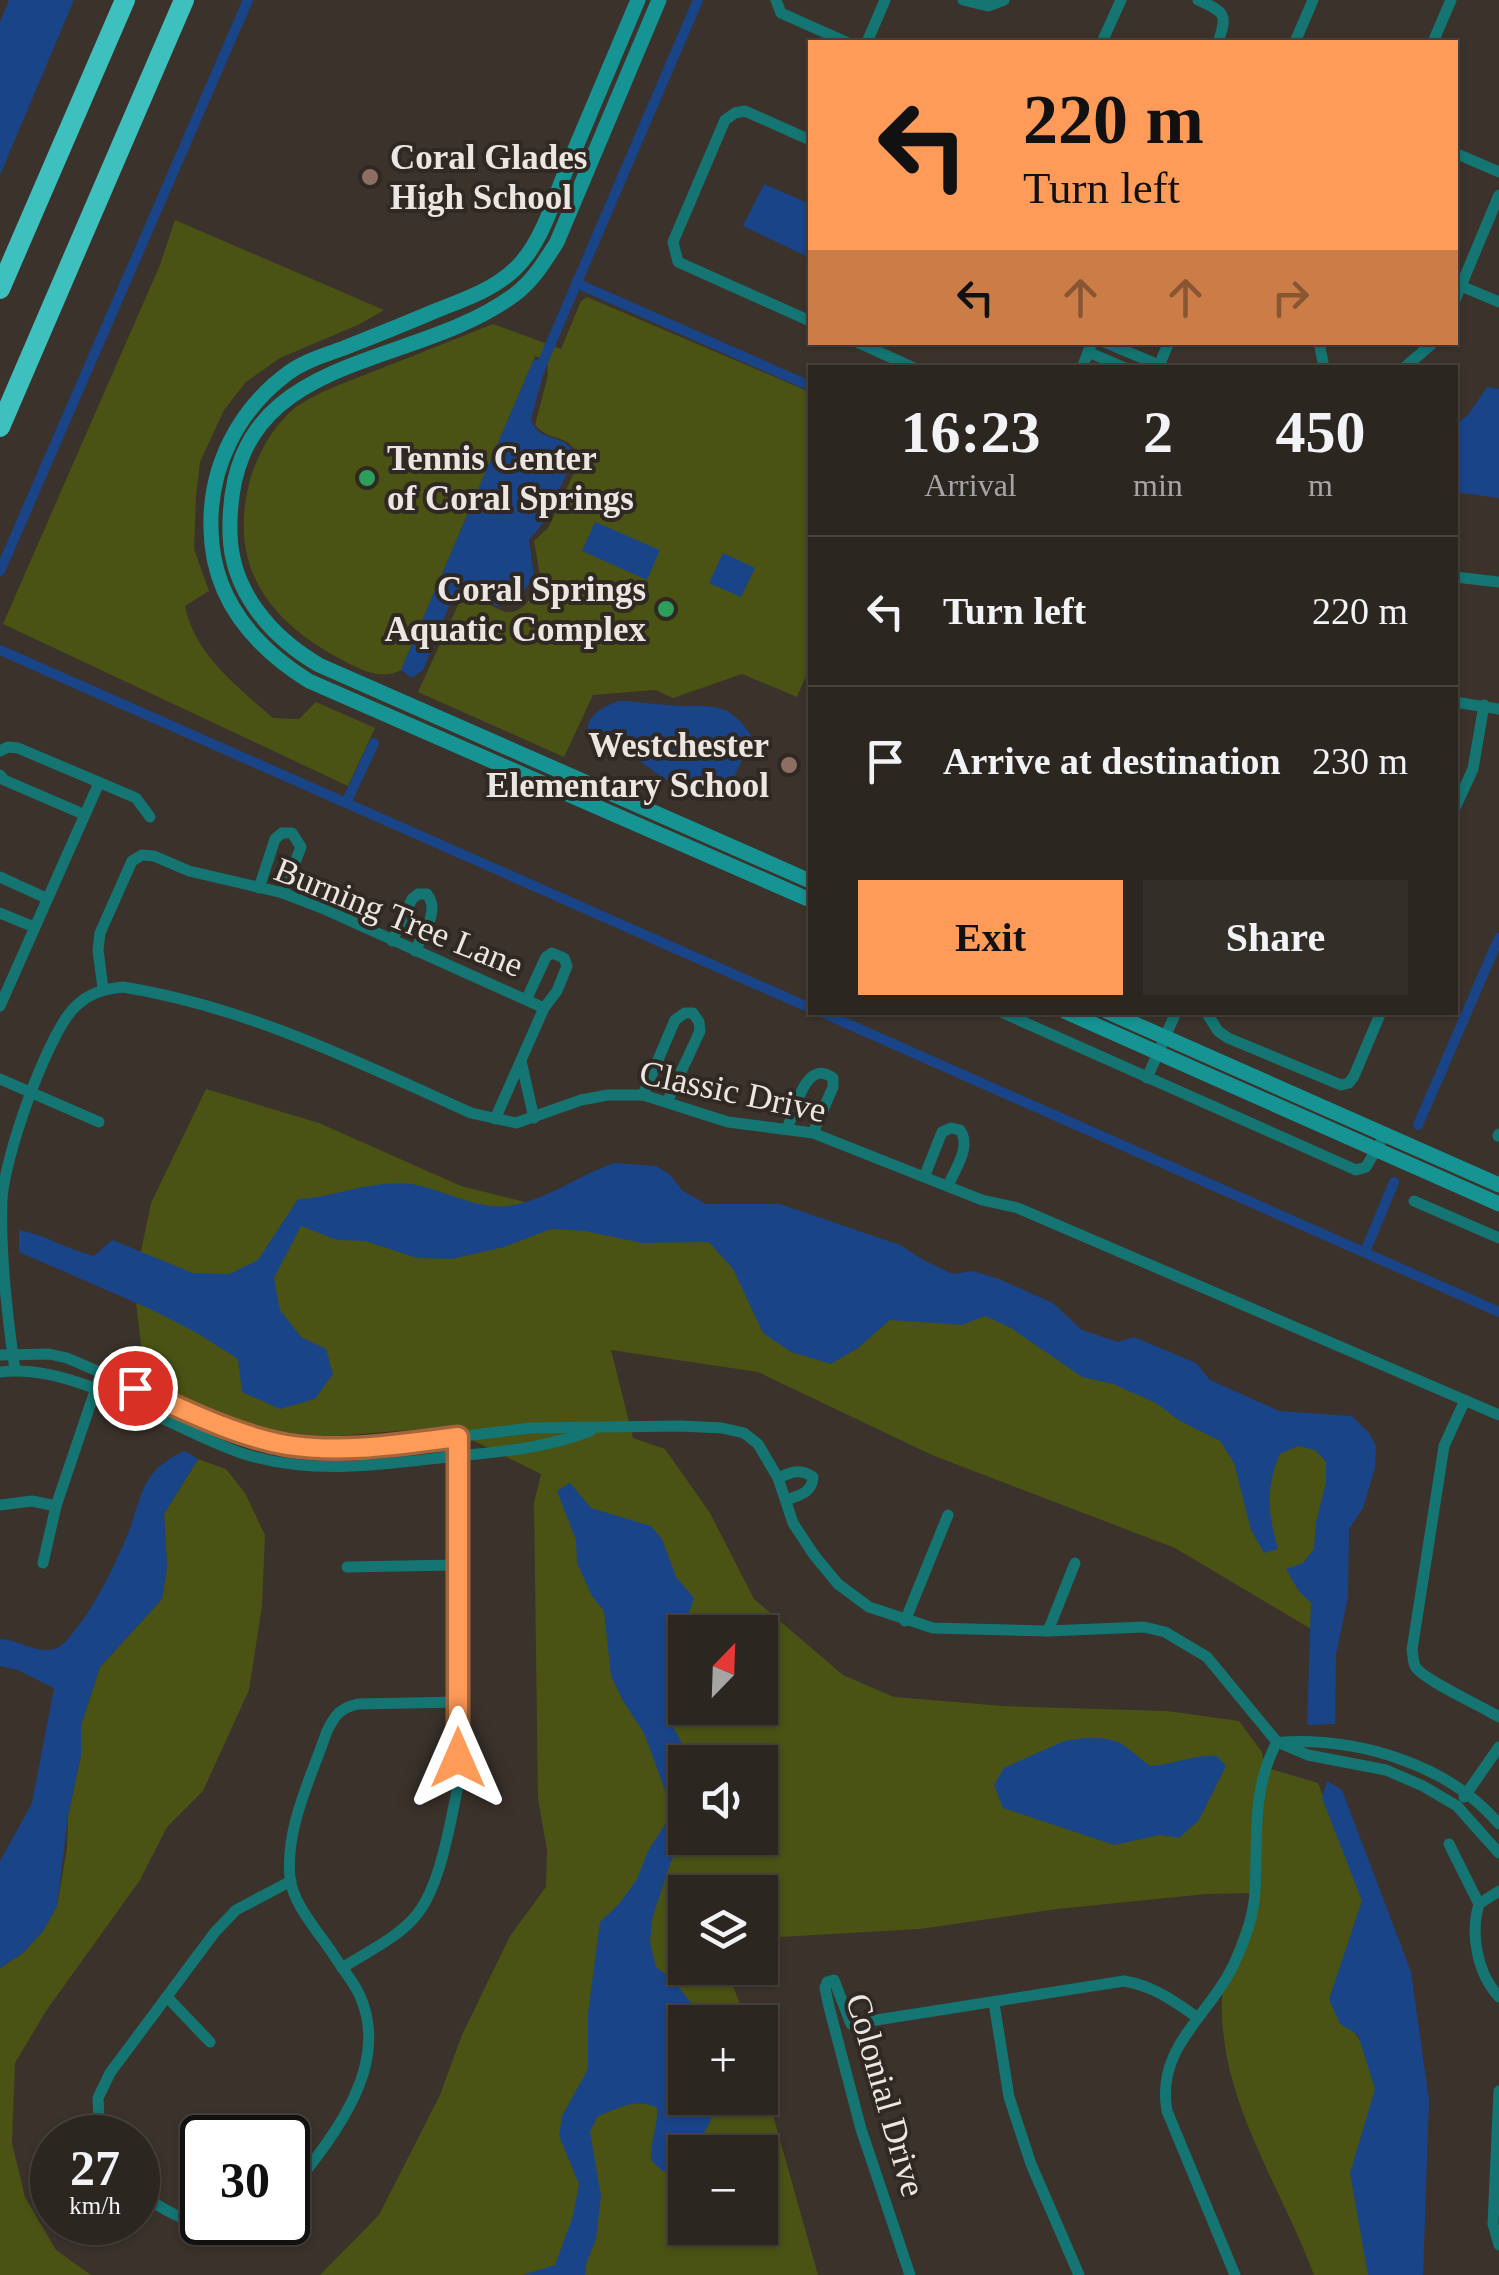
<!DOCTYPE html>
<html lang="en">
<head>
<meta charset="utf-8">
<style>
	body { margin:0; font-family:Georgia,serif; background:#342e29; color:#f1f3f6; height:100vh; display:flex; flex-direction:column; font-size:38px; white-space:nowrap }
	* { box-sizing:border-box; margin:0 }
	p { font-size:32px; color:#a6a5a5 }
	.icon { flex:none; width:55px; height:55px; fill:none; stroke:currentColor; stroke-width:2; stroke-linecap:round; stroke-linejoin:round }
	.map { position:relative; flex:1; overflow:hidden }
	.details { position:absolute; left:808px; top:365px; width:650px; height:650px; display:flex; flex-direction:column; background:#2c2620; border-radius:0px; box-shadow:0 2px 8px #0004,0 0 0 2px #48433e }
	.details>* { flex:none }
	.banner { position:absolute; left:808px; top:40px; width:650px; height:305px; border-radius:0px; box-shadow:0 2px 8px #0004,0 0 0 2px #48433e; background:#fe9b59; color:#111; overflow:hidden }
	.needle { width:65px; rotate:23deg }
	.tools { position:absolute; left:668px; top:1615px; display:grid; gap:20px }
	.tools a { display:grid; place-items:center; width:110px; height:110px; border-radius:0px; background:#2c2620; box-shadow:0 2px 8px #0004,0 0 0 2px #48433e; font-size:50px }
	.speed { position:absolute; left:30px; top:2115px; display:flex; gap:20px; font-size:50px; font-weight:700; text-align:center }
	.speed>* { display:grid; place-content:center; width:130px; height:130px; border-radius:50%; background:#2c2620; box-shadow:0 2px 8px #0004,0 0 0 2px #48433e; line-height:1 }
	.speed small { font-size:25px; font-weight:400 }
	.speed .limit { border:5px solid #111; border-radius:15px; background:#fff; color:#111 }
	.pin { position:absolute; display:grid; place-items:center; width:85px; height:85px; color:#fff; margin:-42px; border:5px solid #fff; border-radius:50%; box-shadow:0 2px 10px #0007 }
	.me { position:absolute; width:110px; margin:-55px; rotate:0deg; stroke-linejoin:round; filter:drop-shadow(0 0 8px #0008) }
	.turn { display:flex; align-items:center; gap:35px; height:210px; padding:0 50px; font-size:45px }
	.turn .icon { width:130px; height:130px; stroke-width:2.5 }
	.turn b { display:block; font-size:70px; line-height:85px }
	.lanes { display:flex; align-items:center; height:95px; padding:0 50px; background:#0003; justify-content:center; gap:50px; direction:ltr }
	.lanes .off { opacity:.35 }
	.eta { display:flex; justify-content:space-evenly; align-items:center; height:170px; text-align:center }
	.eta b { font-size:60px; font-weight:800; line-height:70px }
	.action { display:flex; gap:20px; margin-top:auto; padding:20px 50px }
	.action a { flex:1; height:115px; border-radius:0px; background:#fe9b59; color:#111; font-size:40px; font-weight:800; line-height:115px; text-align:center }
	.action a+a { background:#342e29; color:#f1f3f6 }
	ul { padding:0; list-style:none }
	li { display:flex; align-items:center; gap:30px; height:150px; padding:0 50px; border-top:2px solid #48433e }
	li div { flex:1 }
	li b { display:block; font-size:38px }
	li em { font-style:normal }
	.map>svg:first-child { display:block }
	.green { fill:#4a5314; fill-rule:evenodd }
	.water { fill:#194488 }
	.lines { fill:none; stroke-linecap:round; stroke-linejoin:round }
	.canal { stroke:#194488; stroke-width:10 }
	.street { stroke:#147573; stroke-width:11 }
	.secondary { stroke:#159493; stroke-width:15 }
	.highway { stroke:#3ec0be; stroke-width:20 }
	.route-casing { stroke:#a5653a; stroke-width:25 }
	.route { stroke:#fe9b59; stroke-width:18 }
	.education-dot { fill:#8d6e63; stroke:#302822; stroke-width:4 }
	.leisure-dot { fill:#2e9e5b; stroke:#302822; stroke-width:4 }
	.labels { text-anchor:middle; stroke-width:8; stroke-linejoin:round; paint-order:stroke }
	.poi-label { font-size:35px; font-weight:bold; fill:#ece6e2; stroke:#302822; text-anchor:start }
	.street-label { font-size:35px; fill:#ece6e2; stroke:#302822 }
</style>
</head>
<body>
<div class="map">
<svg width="1499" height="2275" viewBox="0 0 1499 2275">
	<rect width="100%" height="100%" fill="#3b322b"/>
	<!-- green -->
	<g class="green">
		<path d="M175,220L384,310L360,324L280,358L246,382L224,410L200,462L196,497L194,549L209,591L185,606C194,654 239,688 273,718L299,719L316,702L375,728L348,786L3,624L160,265Z"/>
		<path d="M587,297L810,392V667L797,697L742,674L673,698L655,690L593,695L564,757L418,692L460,601C499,592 507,642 541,582L534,541L548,528L580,460C569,431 552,444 535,425L548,375L547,361L535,356L534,359L401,670C382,681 362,670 344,661C271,623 228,569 249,484C256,456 273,425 296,407C319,391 347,382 372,372C413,356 453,340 493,324L561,349L581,301Z"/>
		<path d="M206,1089L319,1123L461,1186L549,1208L820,1235L1345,1459L1321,1635L1175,1548L932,1455L758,1372L611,1350L633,1438L665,1449L710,1513L754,1599L843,1675L894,1697L1003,1706L1167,1711L1239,1721L1262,1752L1264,1767L1318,1783L1363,1899C1350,1932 1344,1966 1332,1999L1396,2094L1407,2275H1314C1280,2184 1218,2098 1222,1997C1224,1970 1246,1920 1255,1893L1206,1894L1057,1909L920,1929L760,1938V1892H685V1968H732L730,1978L747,2022H685V2098H760V2069L818,2275H320L379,2215L440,2095L462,2035L510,1936L546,1887L547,1850L538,1799L534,1503L541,1474L446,1427L313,1438L222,1419L145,1380L134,1285L151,1203ZM685,1632H760V1708H685ZM685,1762H760V1838H685ZM685,2152H760V2228H685Z"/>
		<path d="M198,1459L226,1469L245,1493L265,1535L262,1606L249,1690L203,1791L167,1827L140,1880L46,2011L15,2063L12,2143L25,2197L56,2250L91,2275H0V1968L23,1953L43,1931L57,1906L67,1848L68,1816L81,1755V1725L100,1667L162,1599L167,1567L164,1514Z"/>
	</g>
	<!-- water -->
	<g class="water">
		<path d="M9,0H74L0,175V22Z"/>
		<path d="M764,184L810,204V258L743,226Z"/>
		<path d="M534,359L546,364L531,419C538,445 569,431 575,458C558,485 553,518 529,539L534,577C523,593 516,604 496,606L474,589L461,587L454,594L423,670L412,678L401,670Z"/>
		<path d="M1487,387L1499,389V498L1455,492V425L1468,415Z"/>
		<path d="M595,522L660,550L647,580L582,551Z"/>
		<path d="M723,553L755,568L741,597L709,583Z"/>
		<path d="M619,701C635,701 651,704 667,705C705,709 727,696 752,737L730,787L724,792L678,788L631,755L599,751L592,747C578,722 597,708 619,701Z"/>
		<path d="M614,1163L656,1166L669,1174L683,1191L706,1204H780L900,1245L925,1261L953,1274L973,1271L999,1279L1053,1303L1082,1330L1118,1342L1134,1337L1196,1363L1210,1380L1279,1411L1352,1416L1369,1433L1376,1446L1375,1468L1363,1508L1349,1529L1348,1597L1336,1654L1335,1724L1307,1725L1311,1603L1298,1590L1286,1569L1303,1563L1314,1549L1316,1522L1326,1483V1462L1315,1450L1298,1446L1280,1454C1265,1488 1268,1514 1278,1549L1264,1553L1251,1530L1234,1463L1220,1441L1180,1421L1156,1403L1113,1384L1082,1377L1011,1328L985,1316L962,1325L890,1320L858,1348L831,1364L791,1352L763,1333L733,1269L709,1242L642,1243L585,1231L551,1229L504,1247L452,1259L417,1258L365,1241L337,1240L301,1226L274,1278L280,1310L301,1337L326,1349L333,1374L315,1399L280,1409L242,1392L238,1359L197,1333L150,1309L19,1252V1230C46,1235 68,1250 94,1256L112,1240L193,1273L229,1274L258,1260L298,1199C336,1197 373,1179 411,1184C443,1189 476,1210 508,1206C546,1201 579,1175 614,1163Z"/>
		<path d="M185,1451L198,1459L164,1514L167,1567L162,1599L100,1667L81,1725V1755L68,1816L57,1906L43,1931L23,1953L0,1968V1861L32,1803L54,1688L18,1670L0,1666V1639C20,1639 38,1657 59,1647C65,1644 71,1635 75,1630C95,1607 115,1564 127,1536C143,1496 140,1470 185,1451Z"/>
		<path d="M570,1483L591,1508L651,1526L662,1539L676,1577L694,1598L672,1663L668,1689L674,1729L693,1762H685V1836L671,1861L652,1919L650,1943L656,1967L673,1980L706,2022H685V2098H711V2120L693,2152H685V2166L681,2172L662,2171L651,2160C650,2141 658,2127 657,2108C637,2097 617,2108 597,2117L590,2132L601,2196L596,2239L586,2264L585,2275H522L555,2265L573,2216L579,2184L559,2136L562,2116L588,2069V2013L600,1922L619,1904L637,1879L648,1851L673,1812L644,1733L623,1701L611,1676L604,1611L592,1596L577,1563L576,1540L557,1491Z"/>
		<path d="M1086,1738C1124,1738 1122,1745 1150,1766C1174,1765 1194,1754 1217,1756L1226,1766L1199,1820L1179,1838L1160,1835L1114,1845L1003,1808L994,1785L1004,1768L1064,1741Z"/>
		<path d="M1327,1781L1342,1790L1411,1972L1429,2100L1423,2275H1368L1350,2173L1375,2089L1358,2035L1340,2024L1329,1999L1362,1901L1322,1798Z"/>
	</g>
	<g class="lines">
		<!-- canal -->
		<g class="canal">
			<path d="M576,283L810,386"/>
			<path d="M539,371L698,0"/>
			<path d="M0,571L248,0"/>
			<path d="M0,650L810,1008"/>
			<path d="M346,803L374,743"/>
			<path d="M821,1012L1499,1312"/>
			<path d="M1418,1125L1499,938"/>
			<path d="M1365,1252L1394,1182"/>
		</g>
		<!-- street -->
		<g class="street">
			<path d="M776,0L781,13L846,42"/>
			<path d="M963,0L988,6L1004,0"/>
			<path d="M1198,0C1225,12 1228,14 1218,42"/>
			<path d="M867,42L885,0"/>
			<path d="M1102,42L1121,0"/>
			<path d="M1295,42L1313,0"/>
			<path d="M1433,42L1451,0"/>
			<path d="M810,140L745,111L735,113L725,120L673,242L678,262L810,321"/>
			<path d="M1455,153L1499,172"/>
			<path d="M1461,286L1499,302"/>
			<path d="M1455,300L1499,195"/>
			<path d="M857,342L914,368"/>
			<path d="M1104,342L1159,365"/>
			<path d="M1319,342L1324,368"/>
			<path d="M1088,352L1125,368"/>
			<path d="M1082,368L1092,342"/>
			<path d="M1158,368L1169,342"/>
			<path d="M1404,368L1434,342"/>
			<path d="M1455,577L1499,582"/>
			<path d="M1455,702L1499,709"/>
			<path d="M0,751L8,747L18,748L136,798L150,817"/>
			<path d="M0,775L4,780L83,814"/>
			<path d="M1455,808L1473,769L1484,705"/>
			<path d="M0,877L46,898"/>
			<path d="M259,888L275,839L282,833H292L301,847L283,893"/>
			<path d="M0,913L34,927"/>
			<path d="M392,941L412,899L418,894H427C441,911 422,934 415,951"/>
			<path d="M103,989L98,950L100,933L132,861L142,855L154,856L189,871L283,893L322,908L544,1008"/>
			<path d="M0,1006L99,783"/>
			<path d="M1001,1012L1356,1170L1366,1167L1380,1143"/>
			<path d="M1206,1012L1218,1031L1228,1038L1341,1085L1349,1083L1354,1076L1381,1012"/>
			<path d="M521,1061L534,1118"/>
			<path d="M1147,1078L1176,1012"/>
			<path d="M0,1079L99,1122"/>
			<path d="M643,1095L675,1020L685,1013H693L699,1022L700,1031L668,1100"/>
			<path d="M495,1119L544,1008L557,991L567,966L564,958L552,953L546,957L527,998"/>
			<path d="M787,1129C795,1110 806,1057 833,1078V1087L813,1133"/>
			<path d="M1498,1136L1499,1134"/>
			<path d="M925,1175L942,1132L951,1128L960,1130C972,1146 955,1169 948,1186"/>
			<path d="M1414,1201L1499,1238"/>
			<path d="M0,1355L49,1354L67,1358L246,1435L286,1445L357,1449L531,1428L680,1426L722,1428L744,1433L758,1444L778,1478L793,1523L814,1555L838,1584L869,1607L933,1628L1048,1631L1144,1627L1165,1632L1207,1657L1277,1742L1308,1755L1386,1770L1423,1786L1457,1806L1499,1853"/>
			<path d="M15,1370C7,1315 0,1256 2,1201C3,1161 47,1034 75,1007C89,993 104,989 123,987C247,1007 358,1062 471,1113L516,1123L581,1100L608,1095H643L728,1122L813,1133L982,1200L1018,1208L1499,1415"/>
			<path d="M0,1372C77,1362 171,1430 244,1454C312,1475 379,1465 448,1457C498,1452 543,1449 590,1431"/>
			<path d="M1465,1400L1444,1446L1412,1650C1413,1655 1413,1661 1415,1666C1421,1679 1482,1706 1499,1717"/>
			<path d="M778,1478C792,1472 800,1468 813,1477C812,1493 800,1495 786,1500"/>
			<path d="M0,1505L32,1501L56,1506"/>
			<path d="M43,1563L56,1506L101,1373"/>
			<path d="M347,1567L457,1565"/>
			<path d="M905,1621L948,1515"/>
			<path d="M1048,1631L1075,1563"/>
			<path d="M1282,1742C1359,1738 1448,1764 1499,1824"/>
			<path d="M1464,1797L1499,1747"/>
			<path d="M1449,1844L1479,1904"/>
			<path d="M1499,1891L1479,1904C1470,1934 1477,1973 1499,1997"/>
			<path d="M342,1968C365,1953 395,1939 413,1919C440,1891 450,1823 458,1786V1437"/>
			<path d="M167,1997L210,2042"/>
			<path d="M994,2003L1009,2097L1031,2164L1079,2275"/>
			<path d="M1499,2091L1493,2224L1499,2245"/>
			<path d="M100,2138L98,2098L110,2073L215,1932L236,1910L291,1881"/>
			<path d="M138,2192C173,2217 207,2235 251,2222"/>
			<path d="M288,2194C330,2140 392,2068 360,1996C353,1980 340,1966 331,1951C317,1930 293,1904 290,1878C285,1828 311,1778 327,1731C335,1715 340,1708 358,1704L458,1702"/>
			<path d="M910,2275L861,2129L829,2007L825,1988L827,1982L834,1980L851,2024L1124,1981C1154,1986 1174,2001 1198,2018"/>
			<path d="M1235,2275L1167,2111C1155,2044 1214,2014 1237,1957C1246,1937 1254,1913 1255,1891C1258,1838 1251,1790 1277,1742"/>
		</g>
		<!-- secondary -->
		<g class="secondary">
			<path d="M638,0C614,56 591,112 567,168C553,201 542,243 515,269C493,290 463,300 435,311C405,324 374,336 344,348C325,355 304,361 288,373C238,410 209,467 211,529C212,598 253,646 309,681L810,900"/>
			<path d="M659,0L557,242C545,261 533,281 514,295C406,374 226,348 230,533C231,591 271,637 319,665L810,881"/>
			<path d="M1066,1012L1499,1204"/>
			<path d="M1108,1012L1499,1185"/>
		</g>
		<!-- highway -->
		<g class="highway">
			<path d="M0,289L125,0"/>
			<path d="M0,427L184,0"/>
		</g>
	</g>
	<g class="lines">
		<!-- route casing -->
		<g class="route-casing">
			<path id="route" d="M135,1388C183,1409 235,1436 287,1445C344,1454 401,1444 458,1437V1758"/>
		</g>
		<!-- route -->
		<use href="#route" class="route"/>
	</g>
	<!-- markers -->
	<g class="education-dot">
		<circle cx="370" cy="177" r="10"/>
		<circle cx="789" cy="765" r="10"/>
	</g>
	<g class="leisure-dot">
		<circle cx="367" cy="478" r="10"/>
		<circle cx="666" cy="609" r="10"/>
	</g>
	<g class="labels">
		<!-- poi labels -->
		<g class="poi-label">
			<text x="390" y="169">Coral Glades<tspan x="390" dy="40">High School</tspan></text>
			<text x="387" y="470">Tennis Center<tspan x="387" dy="40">of Coral Springs</tspan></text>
			<text x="646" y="601" text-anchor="end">Coral Springs<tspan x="646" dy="40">Aquatic Complex</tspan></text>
			<text x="769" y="757" text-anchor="end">Westchester<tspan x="769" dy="40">Elementary School</tspan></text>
		</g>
		<!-- street labels -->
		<g class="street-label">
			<text transform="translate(399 917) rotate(22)" y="12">Burning Tree Lane</text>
			<text transform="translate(733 1091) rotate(12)" y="12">Classic Drive</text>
			<text transform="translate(886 2095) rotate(74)" y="12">Colonial Drive</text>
		</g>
	</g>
</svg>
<div class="tools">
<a><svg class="needle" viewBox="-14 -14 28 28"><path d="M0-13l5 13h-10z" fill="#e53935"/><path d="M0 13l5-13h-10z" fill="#a6a5a5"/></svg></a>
<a><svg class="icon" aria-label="sound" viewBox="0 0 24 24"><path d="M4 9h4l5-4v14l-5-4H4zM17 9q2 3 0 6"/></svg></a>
<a><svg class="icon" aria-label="layers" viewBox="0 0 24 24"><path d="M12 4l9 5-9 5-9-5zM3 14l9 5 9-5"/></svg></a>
<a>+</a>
<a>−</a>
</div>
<div class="speed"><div>27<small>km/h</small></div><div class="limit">30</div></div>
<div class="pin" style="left:135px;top:1388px;background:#d93025"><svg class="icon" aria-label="arrive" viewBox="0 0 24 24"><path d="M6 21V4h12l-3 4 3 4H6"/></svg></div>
<svg class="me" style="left:458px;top:1758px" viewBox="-20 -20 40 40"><path d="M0-17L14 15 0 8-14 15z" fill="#fe9b59" stroke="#fff" stroke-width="4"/></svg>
<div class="banner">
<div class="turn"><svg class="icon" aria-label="left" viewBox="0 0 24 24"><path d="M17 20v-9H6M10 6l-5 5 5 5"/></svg><div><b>220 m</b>Turn left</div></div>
<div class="lanes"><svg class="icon" aria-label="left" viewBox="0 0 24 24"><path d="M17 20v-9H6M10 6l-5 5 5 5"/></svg><svg class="icon off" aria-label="ahead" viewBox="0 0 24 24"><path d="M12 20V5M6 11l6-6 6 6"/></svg><svg class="icon off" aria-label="ahead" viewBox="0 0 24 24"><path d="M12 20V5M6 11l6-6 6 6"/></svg><svg class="icon off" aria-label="right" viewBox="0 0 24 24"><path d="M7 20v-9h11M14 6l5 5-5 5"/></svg></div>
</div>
<section class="details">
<div class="eta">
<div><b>16:23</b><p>Arrival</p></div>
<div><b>2</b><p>min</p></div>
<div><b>450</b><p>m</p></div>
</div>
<ul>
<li><svg class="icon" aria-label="left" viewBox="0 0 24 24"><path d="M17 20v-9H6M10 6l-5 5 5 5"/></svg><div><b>Turn left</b></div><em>220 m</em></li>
<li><svg class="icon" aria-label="arrive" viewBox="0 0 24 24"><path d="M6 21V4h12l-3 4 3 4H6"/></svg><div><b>Arrive at destination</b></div><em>230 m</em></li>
</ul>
<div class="action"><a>Exit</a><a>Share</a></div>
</section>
</div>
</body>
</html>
